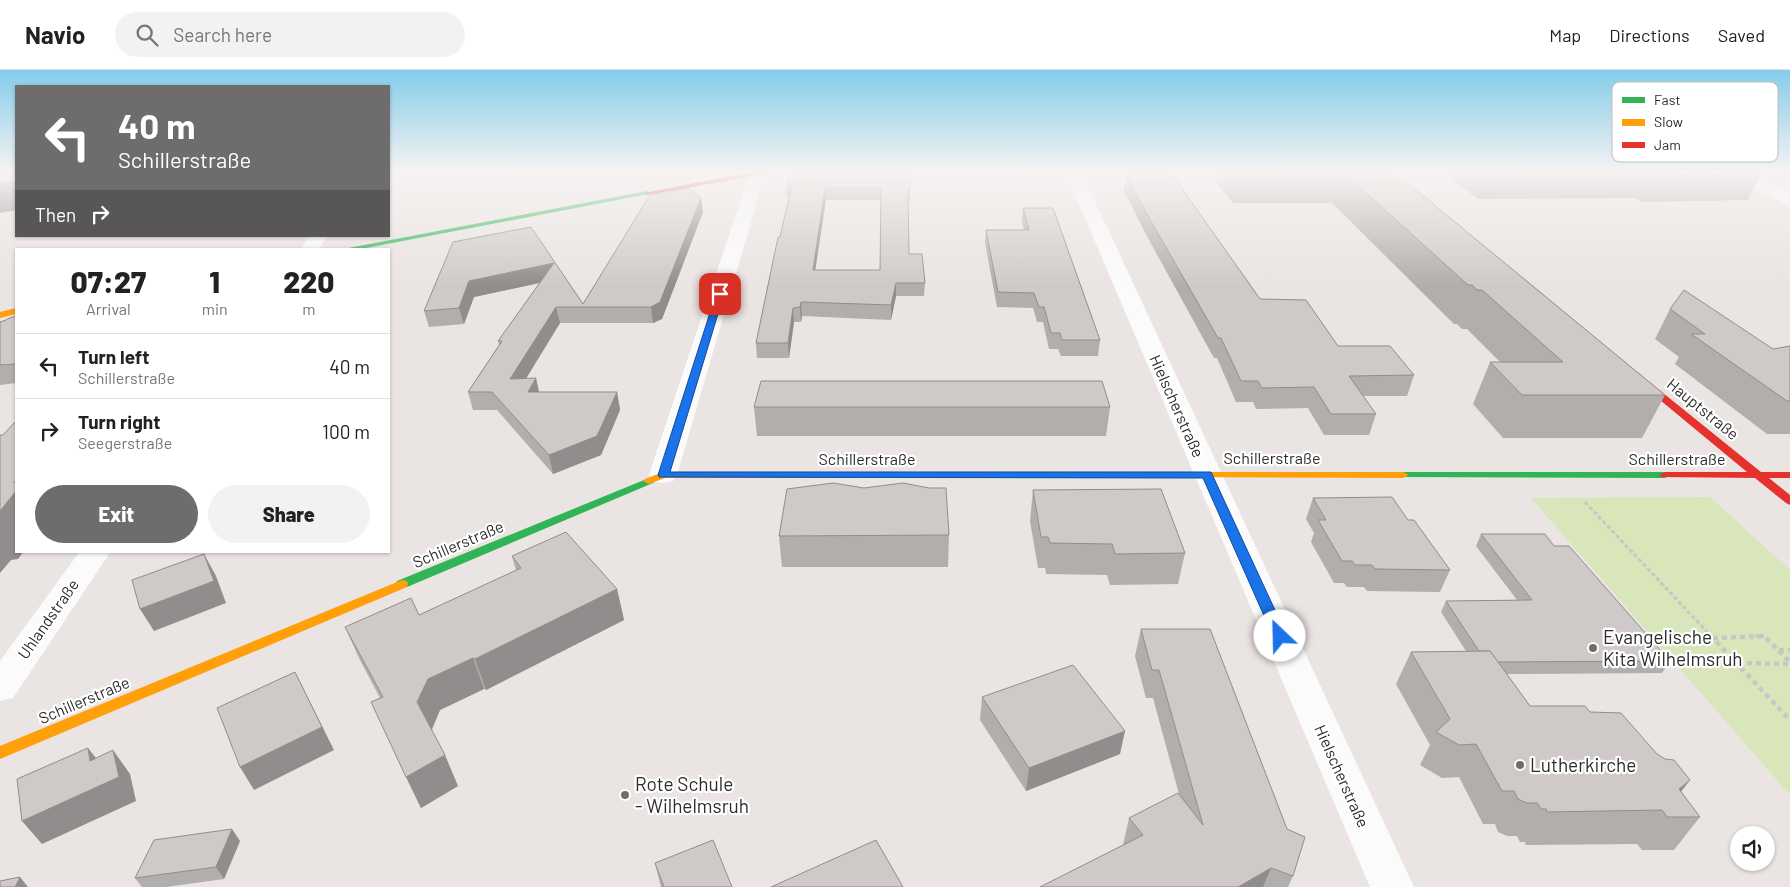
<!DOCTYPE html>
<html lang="en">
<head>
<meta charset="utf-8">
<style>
	body { margin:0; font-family:Barlow,sans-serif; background:#f2f2f2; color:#222; height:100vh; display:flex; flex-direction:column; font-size:19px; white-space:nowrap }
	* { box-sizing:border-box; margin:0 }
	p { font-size:16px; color:#767676 }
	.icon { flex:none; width:28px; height:28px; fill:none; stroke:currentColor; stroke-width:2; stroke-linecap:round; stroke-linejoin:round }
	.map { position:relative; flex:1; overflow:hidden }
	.panel { position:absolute; left:15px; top:178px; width:375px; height:305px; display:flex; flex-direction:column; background:#fff; border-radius:0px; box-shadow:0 1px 4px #0004 }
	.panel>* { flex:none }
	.top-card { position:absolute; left:15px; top:15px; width:375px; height:152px; border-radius:0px; box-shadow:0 1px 4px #0004; background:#6e6c6c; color:#fff; overflow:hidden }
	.controls { position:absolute; left:1730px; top:756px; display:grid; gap:10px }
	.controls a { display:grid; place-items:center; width:45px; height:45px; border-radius:50%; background:#fff; box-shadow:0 1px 4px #0004; font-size:25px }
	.pin { position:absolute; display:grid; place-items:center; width:42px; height:42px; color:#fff; margin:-21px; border-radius:10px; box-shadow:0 2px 8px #0006 }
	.me { position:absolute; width:55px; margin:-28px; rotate:336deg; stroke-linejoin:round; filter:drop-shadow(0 0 4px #0008) }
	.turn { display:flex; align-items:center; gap:18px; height:105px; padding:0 20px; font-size:22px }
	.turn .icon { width:65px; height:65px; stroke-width:2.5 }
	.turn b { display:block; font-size:35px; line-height:42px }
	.then { display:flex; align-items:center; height:48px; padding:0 20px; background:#0003; gap:10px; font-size:19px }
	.eta { display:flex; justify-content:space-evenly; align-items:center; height:85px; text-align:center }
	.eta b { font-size:30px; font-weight:800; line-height:35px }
	.cta { display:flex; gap:10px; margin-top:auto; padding:10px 20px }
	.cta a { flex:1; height:58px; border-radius:30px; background:#6e6c6c; color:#fff; font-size:20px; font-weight:800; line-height:58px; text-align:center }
	.cta a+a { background:#f2f2f2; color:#222 }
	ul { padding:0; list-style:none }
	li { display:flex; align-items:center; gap:15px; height:65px; padding:0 20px; border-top:1px solid #e0e0e0 }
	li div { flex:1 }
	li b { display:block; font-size:19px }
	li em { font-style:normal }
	header { display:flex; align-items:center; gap:30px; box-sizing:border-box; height:70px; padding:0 25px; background:#fff; border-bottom:1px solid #e0e0e0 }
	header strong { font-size:24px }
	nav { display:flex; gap:28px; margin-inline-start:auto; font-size:18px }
	.search { width:350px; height:45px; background:#f2f2f2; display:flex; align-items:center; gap:12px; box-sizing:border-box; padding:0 18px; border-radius:28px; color:#767676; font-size:19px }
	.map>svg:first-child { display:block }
	.green { fill:#d8e6b9 }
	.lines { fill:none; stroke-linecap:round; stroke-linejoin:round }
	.path-far1 { stroke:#c7c7c6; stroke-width:3; stroke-dasharray:4 2.5; stroke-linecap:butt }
	.path { stroke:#c7c7c6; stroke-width:4.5; stroke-dasharray:5 4; stroke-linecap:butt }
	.street { fill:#fcfbfb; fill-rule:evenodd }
	.fast { fill:#30b455; fill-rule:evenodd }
	.slow { fill:#ff9f0a; fill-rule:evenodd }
	.jam { fill:#e5322d; fill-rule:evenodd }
	.wall { fill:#b2aeac; fill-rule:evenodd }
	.shaded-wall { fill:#918d8c }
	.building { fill:#cfcac8; stroke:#918d8c; fill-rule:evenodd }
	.route { fill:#1a73e8; stroke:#114b97 }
	.poi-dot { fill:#6e6c6c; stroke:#fff; stroke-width:2 }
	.labels { text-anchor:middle; stroke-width:4.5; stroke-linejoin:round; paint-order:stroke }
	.street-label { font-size:16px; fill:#2c2c2c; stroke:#fff }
	.near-poi-label { font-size:19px; fill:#2c2c2c; stroke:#fff; text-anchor:start }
	.key { fill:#fff; stroke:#c0c0c0; stroke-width:1 }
	.key-label { font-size:14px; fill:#2c2c2c }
</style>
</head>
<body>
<header>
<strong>Navio</strong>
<div class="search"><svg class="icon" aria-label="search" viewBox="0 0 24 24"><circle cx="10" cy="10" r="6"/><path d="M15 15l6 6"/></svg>Search here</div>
<nav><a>Map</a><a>Directions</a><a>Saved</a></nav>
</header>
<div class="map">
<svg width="1790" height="817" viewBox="0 0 1790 817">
	<rect width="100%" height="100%" fill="#eae4e2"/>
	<!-- green -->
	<path class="green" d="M1710,427L1790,500V725L1531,428Z"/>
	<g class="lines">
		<!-- path-far1 -->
		<g class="path-far1">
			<path d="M1585,432L1711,566"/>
			<path d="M1755,566H1764"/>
		</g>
		<!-- path -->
		<g class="path">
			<path d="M1710,565L1790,650"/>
			<path d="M1713,568L1764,566L1790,592"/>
			<path d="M1779,580H1790"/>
			<path d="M1738,593L1790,594"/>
		</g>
		<!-- street -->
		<g class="street">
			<path d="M748,101H764L763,111L677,405L673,411L663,413L653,411L649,405L747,111Z"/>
			<path d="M1065,101H1081L1414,817H1370Z"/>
			<path d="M1379,101H1410L1408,104C1399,106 1390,106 1381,104Z"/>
			<path d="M1722,101H1743L1790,124V136L1724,104Z"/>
			<path d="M309,166H327L319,179H301Z"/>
			<path d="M80,481H111L13,628L0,631V591Z"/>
		</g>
		<!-- fast -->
		<g class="fast">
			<path d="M828,101H1037L1034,103H831Z"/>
			<path d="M647,121L649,122V124L361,179H343Z"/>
			<path d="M857,402H1173L1179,405L1173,408L853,407L851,405L853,403Z"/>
			<path d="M1403,402H1665L1671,405L1665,408L1399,407L1397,405Z"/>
			<path d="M649,408L655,411L653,413L407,517H397L396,514L397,511Z"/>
		</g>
		<!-- slow -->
		<g class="slow">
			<path d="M1195,101H1306L1303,103H1198Z"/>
			<path d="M16,238V244L0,248V242Z"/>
			<path d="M663,402H857L863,405L857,408H665L649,414L643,411L645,409Z"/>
			<path d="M1173,402H1403L1409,405L1403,408L1169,407L1167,405L1169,403Z"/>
			<path d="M402,510L407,511L408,514L407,517L0,689V676Z"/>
		</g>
		<!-- jam -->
		<g class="jam">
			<path d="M757,101H780L647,125L644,123Z"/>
			<path d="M1031,101H1100L1097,103H1034Z"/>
			<path d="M1634,301L1637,302L1761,402H1790V408H1769L1790,425V435L1786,433L1755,408L1661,407L1659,405L1665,402H1747L1631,306L1629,304Z"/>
		</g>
	</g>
	<!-- wall -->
	<g class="wall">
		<path d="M910,101V131H908L909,184L925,213L924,226H896L891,250L802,246L801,252H794L789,288H757L756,273L789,127H786V115ZM826,130H880V200H815Z"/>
		<path d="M1214,101H1393L1665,325L1642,368H1503L1473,334L1490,292H1500L1467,259H1462L1457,254H1454L1332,133H1233L1213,108Z"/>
		<path d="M1440,101H1755L1761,104L1748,130L1642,132L1636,128L1478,129Z"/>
		<path d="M1127,103L1260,229L1338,276L1414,305L1407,326H1363L1376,344L1369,365H1324L1308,338L1256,339L1253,332H1236L1217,288H1214L1149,170L1124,121L1126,106H1127Z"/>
		<path d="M701,128L703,142L662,249L653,253H560L526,309L539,322H617L620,340L601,385L553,404L497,340H473L468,322L499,275L498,271L540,213L474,227L464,254L429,257L424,241L531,157L583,234Z"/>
		<path d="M1023,138L1100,270L1098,286H1061L1058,279H1049L1043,252H1037L1033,238L997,237L985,173L986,160H1024L1022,152Z"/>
		<path d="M1670,239L1773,279L1790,276V364H1767L1675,294L1679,287L1655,269Z"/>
		<path d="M16,246V313L0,315V252L6,250Z"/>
		<path d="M754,337H1110L1106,366H757Z"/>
		<path d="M864,418H929L949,465L948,497H782L779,466Z"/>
		<path d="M1033,420L1185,483L1178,514L1110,515L1107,505L1046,504L1045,498H1038L1030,451Z"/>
		<path d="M1313,428L1408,450L1450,500L1440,522L1367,521L1364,517H1347L1344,513H1334L1311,472L1314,463L1306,449Z"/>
		<path d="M1481,464L1554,476L1670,591L1662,603L1507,604L1530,636L1590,642L1681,721L1700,747L1674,780H1642L1637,774L1526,775L1525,772H1520L1517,766H1507L1498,762L1495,754H1483L1459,707L1442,708L1420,695L1430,675L1396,614L1411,582L1466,581L1441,542L1446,531L1517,530L1476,476Z"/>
		<path d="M512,486L617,519L624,550L486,620L484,619L440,640L432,660L458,716L421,738L371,632L380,628L359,588L345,557L419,545L516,501Z"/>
		<path d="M1141,559L1293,806L1288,817H1040L1123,775L1129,748L1179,724L1153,628H1146L1135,586Z"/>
		<path d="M982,627L1120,684L1026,721L980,650Z"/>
		<path d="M240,771L224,809L166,817H142L135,808Z"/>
		<path d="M655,793L732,817H661Z"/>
	</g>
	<!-- shaded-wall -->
	<g class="shaded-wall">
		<path d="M16,111V140L0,143V113Z"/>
		<path d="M825,118L826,130L813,214V200Z"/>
		<path d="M701,128L703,142L662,249L653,253L651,237Z"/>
		<path d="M554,193L557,209L474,227L464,254L459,238L469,211Z"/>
		<path d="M896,213V226L891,250V235Z"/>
		<path d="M801,232L802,246L801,252L800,237Z"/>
		<path d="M556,237L560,253L515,326L510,309Z"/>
		<path d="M793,238L794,252L789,288L788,273Z"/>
		<path d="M536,308L540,326L528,322Z"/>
		<path d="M617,322L620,340L601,385L553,404L549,385Z"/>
		<path d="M16,421V481H24L18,489L11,490L0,503V441Z"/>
		<path d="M204,484L216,506L226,533L154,561L140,539Z"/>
		<path d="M617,519L624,550L486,620L475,589Z"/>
		<path d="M473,588L484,619L440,640L430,663L417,632L428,609Z"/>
		<path d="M295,602L334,680L254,720L240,697Z"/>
		<path d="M1125,661L1120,684L1026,721L1029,698Z"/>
		<path d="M88,678L106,701L113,680L130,704L136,731L42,774L22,751L90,691Z"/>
		<path d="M445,685L458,716L421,738L406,707Z"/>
		<path d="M1690,710L1664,744L1679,719Z"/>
		<path d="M232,759L240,771L224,809L216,797Z"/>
		<path d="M1271,798L1263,817H1238Z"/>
		<path d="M20,807L28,817H15Z"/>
	</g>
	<!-- building -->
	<g class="building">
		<path d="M0,101H16V111L0,113Z"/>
		<path d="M793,101H910V119H908L909,184H922L925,213H896L891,235L801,232L800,237L793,238L788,273H756L778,167H780L792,115H786ZM825,118H881L880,200H813Z"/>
		<path d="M1342,101H1393L1665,325H1522L1490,292H1563L1482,220H1477L1472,215H1468Z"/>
		<path d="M1484,101H1755L1761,104L1654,106L1648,102L1487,103Z"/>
		<path d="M1127,103H1171L1260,229L1306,230L1338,276H1390L1414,305L1349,306L1376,344H1331L1314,317L1262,318L1258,311H1241L1221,268H1218L1152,153L1126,106H1129Z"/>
		<path d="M689,118L701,128L660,232L651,237H556L510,309L536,308L528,322H617L597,366L549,385L492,322H468L502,271H498L554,193L469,211L459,238L424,241L453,172L531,157L583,234L650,125Z"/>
		<path d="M1023,138H1053L1100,270H1062L1060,263H1051L1044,237H1039L1034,223L998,222L986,160H1029Z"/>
		<path d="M1684,220L1773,279L1790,276V331H1787L1691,264H1705L1670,239Z"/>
		<path d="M16,246V294L0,295V252L6,250L7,249Z"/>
		<path d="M761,311H1102L1110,337H754Z"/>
		<path d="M16,351V410L14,413L16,412V421L0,441V365H3Z"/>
		<path d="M833,413L864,418L903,413L929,418H946L949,465L779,466L787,419Z"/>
		<path d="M1161,419L1185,483L1115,484L1112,474L1050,473L1048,467H1041L1033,420Z"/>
		<path d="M1392,427L1408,450H1414L1450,500L1375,499L1372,495H1355L1352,491H1342L1318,450H1326L1313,428Z"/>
		<path d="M566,462L617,519L475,589L473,588L428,609L417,632L445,685L406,707L371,632L383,627L345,557L411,528L419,545L521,498L512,486Z"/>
		<path d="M1481,464H1545L1554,476H1569L1670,591L1498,592L1490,581H1479L1446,531L1532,530Z"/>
		<path d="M204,484L214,511L140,539L132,510Z"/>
		<path d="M1141,559H1210L1287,759L1305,767L1293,806L1271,798L1238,817H1040L1143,765L1129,748L1178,723L1203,755L1159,600H1152Z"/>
		<path d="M1490,581L1530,636H1585L1590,642L1621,643L1657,684L1665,689L1674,690L1690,710L1679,719L1700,747H1667L1662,740L1547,742L1546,739H1541L1537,733H1527L1518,729L1514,721H1502L1476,674L1459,675L1436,662L1450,649L1411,582Z"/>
		<path d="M1073,595L1125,661L1029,698L982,627Z"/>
		<path d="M295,602L322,657L240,697L217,638Z"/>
		<path d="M88,678L90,691L113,680L119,707L22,751L17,709Z"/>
		<path d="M232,759L216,797L135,808L154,770Z"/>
		<path d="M713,770L732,817H664L655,793Z"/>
		<path d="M876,770L903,817H771Z"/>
		<path d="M20,807L15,817H0V811Z"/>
	</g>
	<!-- sky -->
	<linearGradient id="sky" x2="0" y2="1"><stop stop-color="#85ccea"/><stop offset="0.47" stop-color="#f6f3f2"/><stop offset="1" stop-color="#f6f3f2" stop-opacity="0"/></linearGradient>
	<rect width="1790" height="216" fill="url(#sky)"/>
	<!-- route -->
	<path class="route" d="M720,221L724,224L670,402H1211L1287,566L1285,569H1275L1273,566L1203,408L659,407L658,405L716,224Z"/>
	<!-- markers -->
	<g class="poi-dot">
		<circle cx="1593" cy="578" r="5"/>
		<circle cx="1520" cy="695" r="5"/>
		<circle cx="625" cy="725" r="5"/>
	</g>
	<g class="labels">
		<!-- street labels -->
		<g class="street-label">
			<text transform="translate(1177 336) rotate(66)" y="6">Hielscherstraße</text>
			<text transform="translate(1703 339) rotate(39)" y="6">Hauptstraße</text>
			<text x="1272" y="394">Schillerstraße</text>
			<text x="867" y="395">Schillerstraße</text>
			<text x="1677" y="395">Schillerstraße</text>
			<text transform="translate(458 474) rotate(-23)" y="6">Schillerstraße</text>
			<text transform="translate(48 549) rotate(-55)" y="6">Uhlandstraße</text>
			<text transform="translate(84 630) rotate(-23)" y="6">Schillerstraße</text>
			<text transform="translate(1342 706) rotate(66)" y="6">Hielscherstraße</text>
		</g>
		<!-- near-poi labels -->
		<g class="near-poi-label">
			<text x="1603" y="574">Evangelische<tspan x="1603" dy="22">Kita Wilhelmsruh</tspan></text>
			<text x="1530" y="702">Lutherkirche</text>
			<text x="635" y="721">Rote Schule<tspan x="635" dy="22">- Wilhelmsruh</tspan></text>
		</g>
	</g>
	<!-- legend -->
	<rect x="1612" y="12" width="166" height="80" rx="8" class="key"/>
	<rect x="1622" y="27" width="23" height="6" fill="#30b455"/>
	<rect x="1622" y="49" width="23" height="7" fill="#ff9f0a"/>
	<rect x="1622" y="72" width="23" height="6" fill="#e5322d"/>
	<g class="key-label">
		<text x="1654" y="35">Fast</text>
		<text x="1654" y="57">Slow</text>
		<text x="1654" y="80">Jam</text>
	</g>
</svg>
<div class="controls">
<a><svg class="icon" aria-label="sound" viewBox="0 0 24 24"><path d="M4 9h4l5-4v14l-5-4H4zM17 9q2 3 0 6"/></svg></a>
</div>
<div class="pin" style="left:720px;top:224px;background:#d93025"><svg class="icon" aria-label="arrive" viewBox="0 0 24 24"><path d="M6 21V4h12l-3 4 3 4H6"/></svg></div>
<svg class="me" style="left:1280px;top:566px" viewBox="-20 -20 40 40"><circle r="19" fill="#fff"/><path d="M0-13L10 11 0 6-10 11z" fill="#1a73e8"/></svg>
<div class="top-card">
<div class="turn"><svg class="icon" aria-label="left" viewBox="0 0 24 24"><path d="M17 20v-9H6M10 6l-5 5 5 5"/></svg><div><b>40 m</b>Schillerstraße</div></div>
<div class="then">Then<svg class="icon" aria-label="right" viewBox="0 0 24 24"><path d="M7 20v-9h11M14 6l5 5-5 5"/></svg></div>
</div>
<section class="panel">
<div class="eta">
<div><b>07:27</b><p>Arrival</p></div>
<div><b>1</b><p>min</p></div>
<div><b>220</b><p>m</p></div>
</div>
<ul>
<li><svg class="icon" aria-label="left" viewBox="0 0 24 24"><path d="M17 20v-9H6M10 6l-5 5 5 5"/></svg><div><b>Turn left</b><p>Schillerstraße</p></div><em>40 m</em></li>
<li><svg class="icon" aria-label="right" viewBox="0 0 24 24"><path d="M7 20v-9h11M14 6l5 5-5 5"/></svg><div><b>Turn right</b><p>Seegerstraße</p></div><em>100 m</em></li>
</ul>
<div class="cta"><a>Exit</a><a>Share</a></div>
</section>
</div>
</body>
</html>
